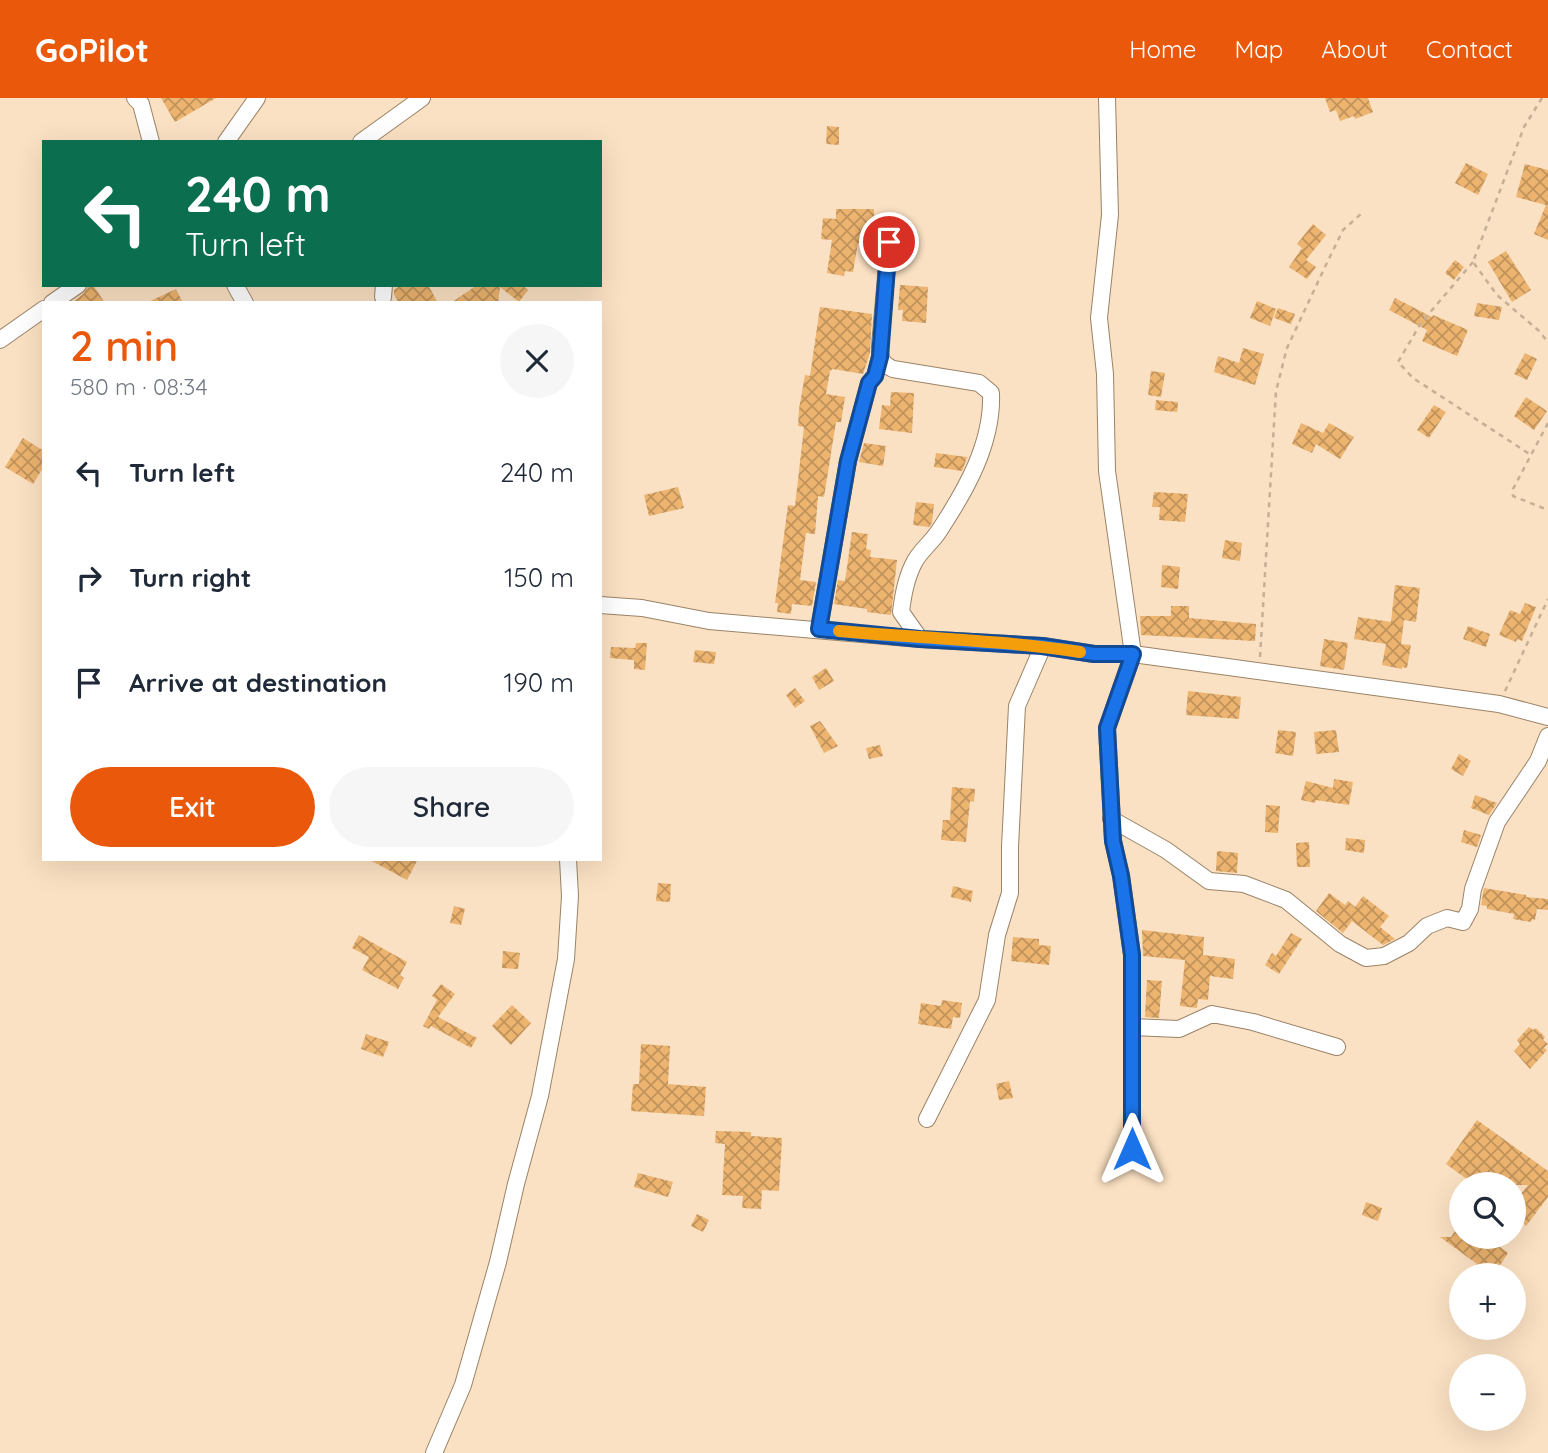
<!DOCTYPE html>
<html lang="en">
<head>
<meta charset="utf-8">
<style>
	body { margin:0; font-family:Quicksand,sans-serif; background:#f6f6f7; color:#1f2937; height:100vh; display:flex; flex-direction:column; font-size:26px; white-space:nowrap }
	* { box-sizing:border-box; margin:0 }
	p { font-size:23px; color:#747a83 }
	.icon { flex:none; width:38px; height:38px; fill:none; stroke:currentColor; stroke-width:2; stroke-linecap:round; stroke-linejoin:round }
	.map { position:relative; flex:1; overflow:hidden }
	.details { position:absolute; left:42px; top:203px; width:560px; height:560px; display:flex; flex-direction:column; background:#fff; border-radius:0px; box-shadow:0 7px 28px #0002 }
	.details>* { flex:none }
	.top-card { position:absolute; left:42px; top:42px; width:560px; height:147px; border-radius:0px; box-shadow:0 7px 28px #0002; background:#0b6e4f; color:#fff; overflow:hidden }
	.fabs { position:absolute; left:1449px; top:1074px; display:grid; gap:14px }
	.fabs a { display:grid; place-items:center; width:77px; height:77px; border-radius:50%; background:#fff; box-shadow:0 7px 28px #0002; font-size:35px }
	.pin { position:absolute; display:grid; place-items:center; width:60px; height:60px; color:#fff; margin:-30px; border:4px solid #fff; border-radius:50%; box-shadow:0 2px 7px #0007 }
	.me { position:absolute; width:77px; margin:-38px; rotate:0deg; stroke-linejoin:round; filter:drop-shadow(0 0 5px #0008) }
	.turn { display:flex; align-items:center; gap:24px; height:147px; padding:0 28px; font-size:32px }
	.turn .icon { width:91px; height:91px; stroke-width:2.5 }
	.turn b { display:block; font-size:49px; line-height:60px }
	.round { display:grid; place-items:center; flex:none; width:74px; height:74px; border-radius:37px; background:#f6f6f7 }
	.overview { display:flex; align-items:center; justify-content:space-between; height:119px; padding:0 28px }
	h1 { font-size:42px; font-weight:600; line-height:52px; color:#ea580c }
	.primary-button { display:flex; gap:14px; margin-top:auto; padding:14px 28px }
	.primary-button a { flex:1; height:80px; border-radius:42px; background:#ea580c; color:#fff; font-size:28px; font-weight:600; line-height:80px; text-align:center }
	.primary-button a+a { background:#f6f6f7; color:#1f2937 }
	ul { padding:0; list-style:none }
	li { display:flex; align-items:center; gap:21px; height:105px; padding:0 28px }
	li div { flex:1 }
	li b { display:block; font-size:26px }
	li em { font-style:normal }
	header { display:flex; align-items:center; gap:42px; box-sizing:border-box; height:98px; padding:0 35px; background:#ea580c; color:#fff }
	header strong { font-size:33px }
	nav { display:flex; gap:38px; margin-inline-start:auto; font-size:24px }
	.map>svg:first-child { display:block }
	.building { fill:url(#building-cross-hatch) }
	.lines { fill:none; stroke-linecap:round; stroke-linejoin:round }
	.minor-casing { stroke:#9a8367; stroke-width:18 }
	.path { stroke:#c4af97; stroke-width:2.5; stroke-dasharray:5 5; stroke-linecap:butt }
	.minor { stroke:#fff; stroke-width:16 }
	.route-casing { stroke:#114b97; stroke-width:18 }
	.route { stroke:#1a73e8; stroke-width:12 }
	.slow { stroke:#f59e0b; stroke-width:12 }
</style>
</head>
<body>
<header>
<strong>GoPilot</strong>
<nav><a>Home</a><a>Map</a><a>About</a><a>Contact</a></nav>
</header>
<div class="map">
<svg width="1548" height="1355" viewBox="0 0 1548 1355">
	<defs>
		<pattern id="building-cross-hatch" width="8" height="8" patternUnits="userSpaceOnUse" patternTransform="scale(1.75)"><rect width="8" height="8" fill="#ecb46f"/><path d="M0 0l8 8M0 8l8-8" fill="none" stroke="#c1935c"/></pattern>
	</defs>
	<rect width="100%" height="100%" fill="#fbe1c3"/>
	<!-- building -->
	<g class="building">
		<path d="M161,0H216L175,24Z"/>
		<path d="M1325,0H1368L1373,14L1355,21L1354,18L1340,23L1336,12L1330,14Z"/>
		<path d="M827,28L839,29V47L826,46Z"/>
		<path d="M1466,65L1488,76L1478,97L1455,85Z"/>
		<path d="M1525,66L1548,72V142L1534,136L1546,107L1516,99Z"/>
		<path d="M836,111H874V145H858L853,174L845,173L844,178L827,175L832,142L821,141L823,120L836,121Z"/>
		<path d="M1313,126L1326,137L1306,162L1316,169L1307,181L1289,169L1302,150L1297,146Z"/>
		<path d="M1506,153L1531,192L1512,204L1488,164Z"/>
		<path d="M1455,162L1464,169L1454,182L1445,175Z"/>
		<path d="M88,187H93L105,205H72L84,195Z"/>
		<path d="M401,187H428L438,205H399L394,196V192Z"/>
		<path d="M477,187H522L528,192L519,204L500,189L498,205H451Z"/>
		<path d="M900,187L928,189L926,225L902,223L903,212H898Z"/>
		<path d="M176,191L183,205H146Z"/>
		<path d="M1395,200L1432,219L1433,217L1468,232L1457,258L1422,243L1427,232L1389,212Z"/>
		<path d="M1257,203L1276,211L1270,228L1250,220Z"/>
		<path d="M1477,205L1502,209L1499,222L1474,218Z"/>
		<path d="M820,209L872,216L870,255L863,276L833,271L830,273L826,296L845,299L841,324H836L824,399L818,398L815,436L806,435L800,482L816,484L812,508L792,506L791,516L777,514L778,505H775L788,407L795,408L804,329L798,328L799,311L805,277L810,278Z"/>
		<path d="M1278,210L1295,216L1291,226L1274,220Z"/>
		<path d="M1243,250L1264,256L1255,287L1214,274L1218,258L1239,265Z"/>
		<path d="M1525,255L1537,261L1527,282L1514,276Z"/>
		<path d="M1151,273L1165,275L1161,299L1148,297Z"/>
		<path d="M891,294L914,295L912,335L879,331L882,307L890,308Z"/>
		<path d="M1526,299L1547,313L1534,332L1514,318Z"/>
		<path d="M1156,302L1178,304L1177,314L1155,312Z"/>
		<path d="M1434,307L1446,314L1429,340L1417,332Z"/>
		<path d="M1301,325L1323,335L1329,325L1354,339L1340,361L1316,346L1312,355L1292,346Z"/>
		<path d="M23,340L44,353V368L33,386L5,369Z"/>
		<path d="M864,345L886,348L883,368L859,364Z"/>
		<path d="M936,355L967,359V360L962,373L934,369Z"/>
		<path d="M678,389L684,410L649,418L644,397Z"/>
		<path d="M1154,394L1188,396L1185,424L1159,422L1160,409H1152Z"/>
		<path d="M916,404L934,406L932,425L929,429L913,427Z"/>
		<path d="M852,434L868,436L866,451L871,452L870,459L897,462L891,517L867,514V511L834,506L838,482L845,483Z"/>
		<path d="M1225,442L1242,445L1240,463L1222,460Z"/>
		<path d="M1162,467L1180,469L1178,491L1161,489Z"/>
		<path d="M1395,487L1420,490L1416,524L1404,522L1401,546L1411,547L1407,570L1402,569V571L1382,567L1386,546L1354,541L1358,519L1391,524Z"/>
		<path d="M1525,505L1536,509L1522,543L1517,541L1516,544L1499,537L1510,512L1520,516Z"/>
		<path d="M1171,508H1189V520L1256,526L1255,543L1141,537L1140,518H1171Z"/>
		<path d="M1468,528L1490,536L1486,549L1463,541Z"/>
		<path d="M1324,541L1348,545L1344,572L1320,568Z"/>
		<path d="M636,545H647L645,572L634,571V562L610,560L611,549L635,550Z"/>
		<path d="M695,552L716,554L714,566L693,564Z"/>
		<path d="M826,570L834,583L819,592L812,579Z"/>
		<path d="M795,590L805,603L795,610L786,597Z"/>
		<path d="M1188,593L1241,599L1239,621L1186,617Z"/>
		<path d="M820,623L838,648L824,655L810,628Z"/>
		<path d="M1278,632L1296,634L1293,658L1275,655Z"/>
		<path d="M1336,632L1339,654L1316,656L1314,634Z"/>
		<path d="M880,647L883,658L869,661L866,650Z"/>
		<path d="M1459,656L1471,663L1463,678L1451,671Z"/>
		<path d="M1334,681L1353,684L1349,707L1316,702L1315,705L1301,702L1306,683L1333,690Z"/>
		<path d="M952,689L975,691L974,704L970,703L966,744L941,742L943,722H950Z"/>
		<path d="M1475,697L1497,705L1489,717L1471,710Z"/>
		<path d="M1266,707L1280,708L1278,735L1265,734Z"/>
		<path d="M1464,732L1481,737L1477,749L1461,744Z"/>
		<path d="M1346,740L1365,742L1364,755L1345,752Z"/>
		<path d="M1309,744L1310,769H1297L1296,745Z"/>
		<path d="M1217,753L1238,755L1237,775L1216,773Z"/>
		<path d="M368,761H418L407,782Z"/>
		<path d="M658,785L671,786L670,804L656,803Z"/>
		<path d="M953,788L973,793L971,804L951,799Z"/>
		<path d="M1484,790L1526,797V799L1548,801V812L1537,811L1535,822L1532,821L1531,824L1513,821L1514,816L1487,811V808L1481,807Z"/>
		<path d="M1329,795L1345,807L1348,803L1355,809L1363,798L1389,818L1380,829L1395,841L1383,847L1352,823L1343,835L1316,813Z"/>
		<path d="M454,808L465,811L461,827L450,825Z"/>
		<path d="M1142,832L1204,839L1203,857L1235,861L1233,881L1210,878L1208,902L1198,901L1197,910L1180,908L1185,862L1143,858Z"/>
		<path d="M1291,835L1302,841L1279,876L1265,867L1272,855L1276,858Z"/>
		<path d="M359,837L407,864L400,877L404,880L398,891L362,872L369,859L352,850Z"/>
		<path d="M1013,839L1039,841V847L1051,848L1049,867L1011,863Z"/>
		<path d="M503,853L520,855L518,871L502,870Z"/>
		<path d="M1147,882L1162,883L1159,920L1145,919Z"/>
		<path d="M441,886L455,896L438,919L477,940L471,950L431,928L429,931L423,928L437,902L432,898Z"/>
		<path d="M942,902L962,905L960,920L953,919L951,931L918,926L921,905L941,908Z"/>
		<path d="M512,907L531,925L511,947L492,928Z"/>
		<path d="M1529,929L1533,932L1536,930L1545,939L1543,942L1548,946L1544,950L1547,952L1530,971L1514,953L1520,946L1517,942Z"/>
		<path d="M366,936L389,944L383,959L361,951Z"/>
		<path d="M641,946L670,948L668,986L706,989L704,1018L631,1013L633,986H639Z"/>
		<path d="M1009,983L1013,1000L999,1002L996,986Z"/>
		<path d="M1477,1022L1548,1073V1099L1526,1128L1514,1118V1105L1528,1087H1475L1446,1066Z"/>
		<path d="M716,1033L751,1034V1038L782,1040L779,1093L762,1092L761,1111L742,1110L743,1098L722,1097L725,1046L715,1045Z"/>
		<path d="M638,1075L673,1084L668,1099L634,1089Z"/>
		<path d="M1366,1104L1382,1110L1378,1123L1362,1117Z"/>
		<path d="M697,1116L709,1122L703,1134L691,1128Z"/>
		<path d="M1461,1124V1139H1507L1500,1149L1508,1155L1493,1178H1488L1475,1168L1477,1166L1440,1139H1451Z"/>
	</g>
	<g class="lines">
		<!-- minor casing -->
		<g class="minor-casing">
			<g id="minor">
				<path d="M135,0L141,6L151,44"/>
				<path d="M1107,0L1110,117L1099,220L1105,276L1107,373L1133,556L1107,630L1113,743L1121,777L1132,857V929L1179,931L1212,916L1253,924L1337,949"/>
				<path d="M226,44L257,0"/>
				<path d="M361,44L422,0"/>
				<path d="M889,144L880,248C880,261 881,265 893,271L979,285L991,295C993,345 966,392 939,433C932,444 921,452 915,463C906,479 903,496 901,514L920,541"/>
				<path d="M235,187L245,205"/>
				<path d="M383,199L384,187"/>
				<path d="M52,205L78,187"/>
				<path d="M0,242L44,211"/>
				<path d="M600,507L642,510L709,523L920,541L1043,548L1094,556H1133L1499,606L1548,619"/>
				<path d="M819,531L848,363L869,285L875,278L880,259"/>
				<path d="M1111,721L1166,752L1209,783L1244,786L1286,802L1340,846L1366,860L1384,858L1409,845L1427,828L1447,820L1463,824L1470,811L1473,791L1497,724L1538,663L1548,638"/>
				<path d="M927,1021L987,902L997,837L1010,795V749L1017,608L1043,548"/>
				<path d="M1132,1051V929"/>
				<path d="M434,1355L463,1287L498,1164L516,1086L540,998L566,861L570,798L568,761"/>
			</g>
		</g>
		<!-- path -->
		<g class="path">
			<path d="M1542,0L1524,29L1473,164L1497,197L1538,232L1548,244"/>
			<path d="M1473,164L1421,225L1398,264L1413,280L1531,357"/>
			<path d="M1548,325L1513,391V398L1548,412"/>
			<path d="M1260,559L1276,293L1287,250L1324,171L1343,132L1362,115"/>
			<path d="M1505,593L1548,501"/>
		</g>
		<!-- minor -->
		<use href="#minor" class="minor"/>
	</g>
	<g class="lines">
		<!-- route casing -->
		<g class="route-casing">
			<path id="route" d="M889,144L880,259L875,278L869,285L848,363L819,531L920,541L1042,548L1094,556H1133L1107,630L1113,743L1121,778L1132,857V1051"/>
		</g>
		<!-- route -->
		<use href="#route" class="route"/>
		<!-- slow -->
		<path class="slow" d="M839,533C919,540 1000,542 1080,554"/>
	</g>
</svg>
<div class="fabs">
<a><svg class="icon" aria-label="search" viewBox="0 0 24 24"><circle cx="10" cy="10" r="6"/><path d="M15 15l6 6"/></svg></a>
<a>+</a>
<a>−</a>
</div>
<div class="pin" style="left:889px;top:144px;background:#d93025"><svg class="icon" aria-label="arrive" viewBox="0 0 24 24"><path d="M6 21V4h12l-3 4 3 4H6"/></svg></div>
<svg class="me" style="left:1132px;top:1051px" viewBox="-20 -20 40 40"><path d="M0-17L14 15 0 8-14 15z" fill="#1a73e8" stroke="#fff" stroke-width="4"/></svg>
<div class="top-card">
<div class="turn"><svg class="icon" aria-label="left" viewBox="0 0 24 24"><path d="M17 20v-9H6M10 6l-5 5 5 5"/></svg><div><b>240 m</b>Turn left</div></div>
</div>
<section class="details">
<div class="overview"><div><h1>2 min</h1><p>580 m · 08:34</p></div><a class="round"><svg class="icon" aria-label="close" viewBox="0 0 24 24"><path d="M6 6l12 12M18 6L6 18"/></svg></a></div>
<ul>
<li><svg class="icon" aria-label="left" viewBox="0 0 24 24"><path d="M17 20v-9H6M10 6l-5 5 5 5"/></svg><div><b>Turn left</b></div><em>240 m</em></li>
<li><svg class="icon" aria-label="right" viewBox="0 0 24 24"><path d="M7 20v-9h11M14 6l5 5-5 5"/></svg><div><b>Turn right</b></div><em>150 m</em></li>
<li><svg class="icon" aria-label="arrive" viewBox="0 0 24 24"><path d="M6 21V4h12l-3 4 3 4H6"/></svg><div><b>Arrive at destination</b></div><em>190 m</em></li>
</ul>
<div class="primary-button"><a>Exit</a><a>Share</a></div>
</section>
</div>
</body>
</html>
